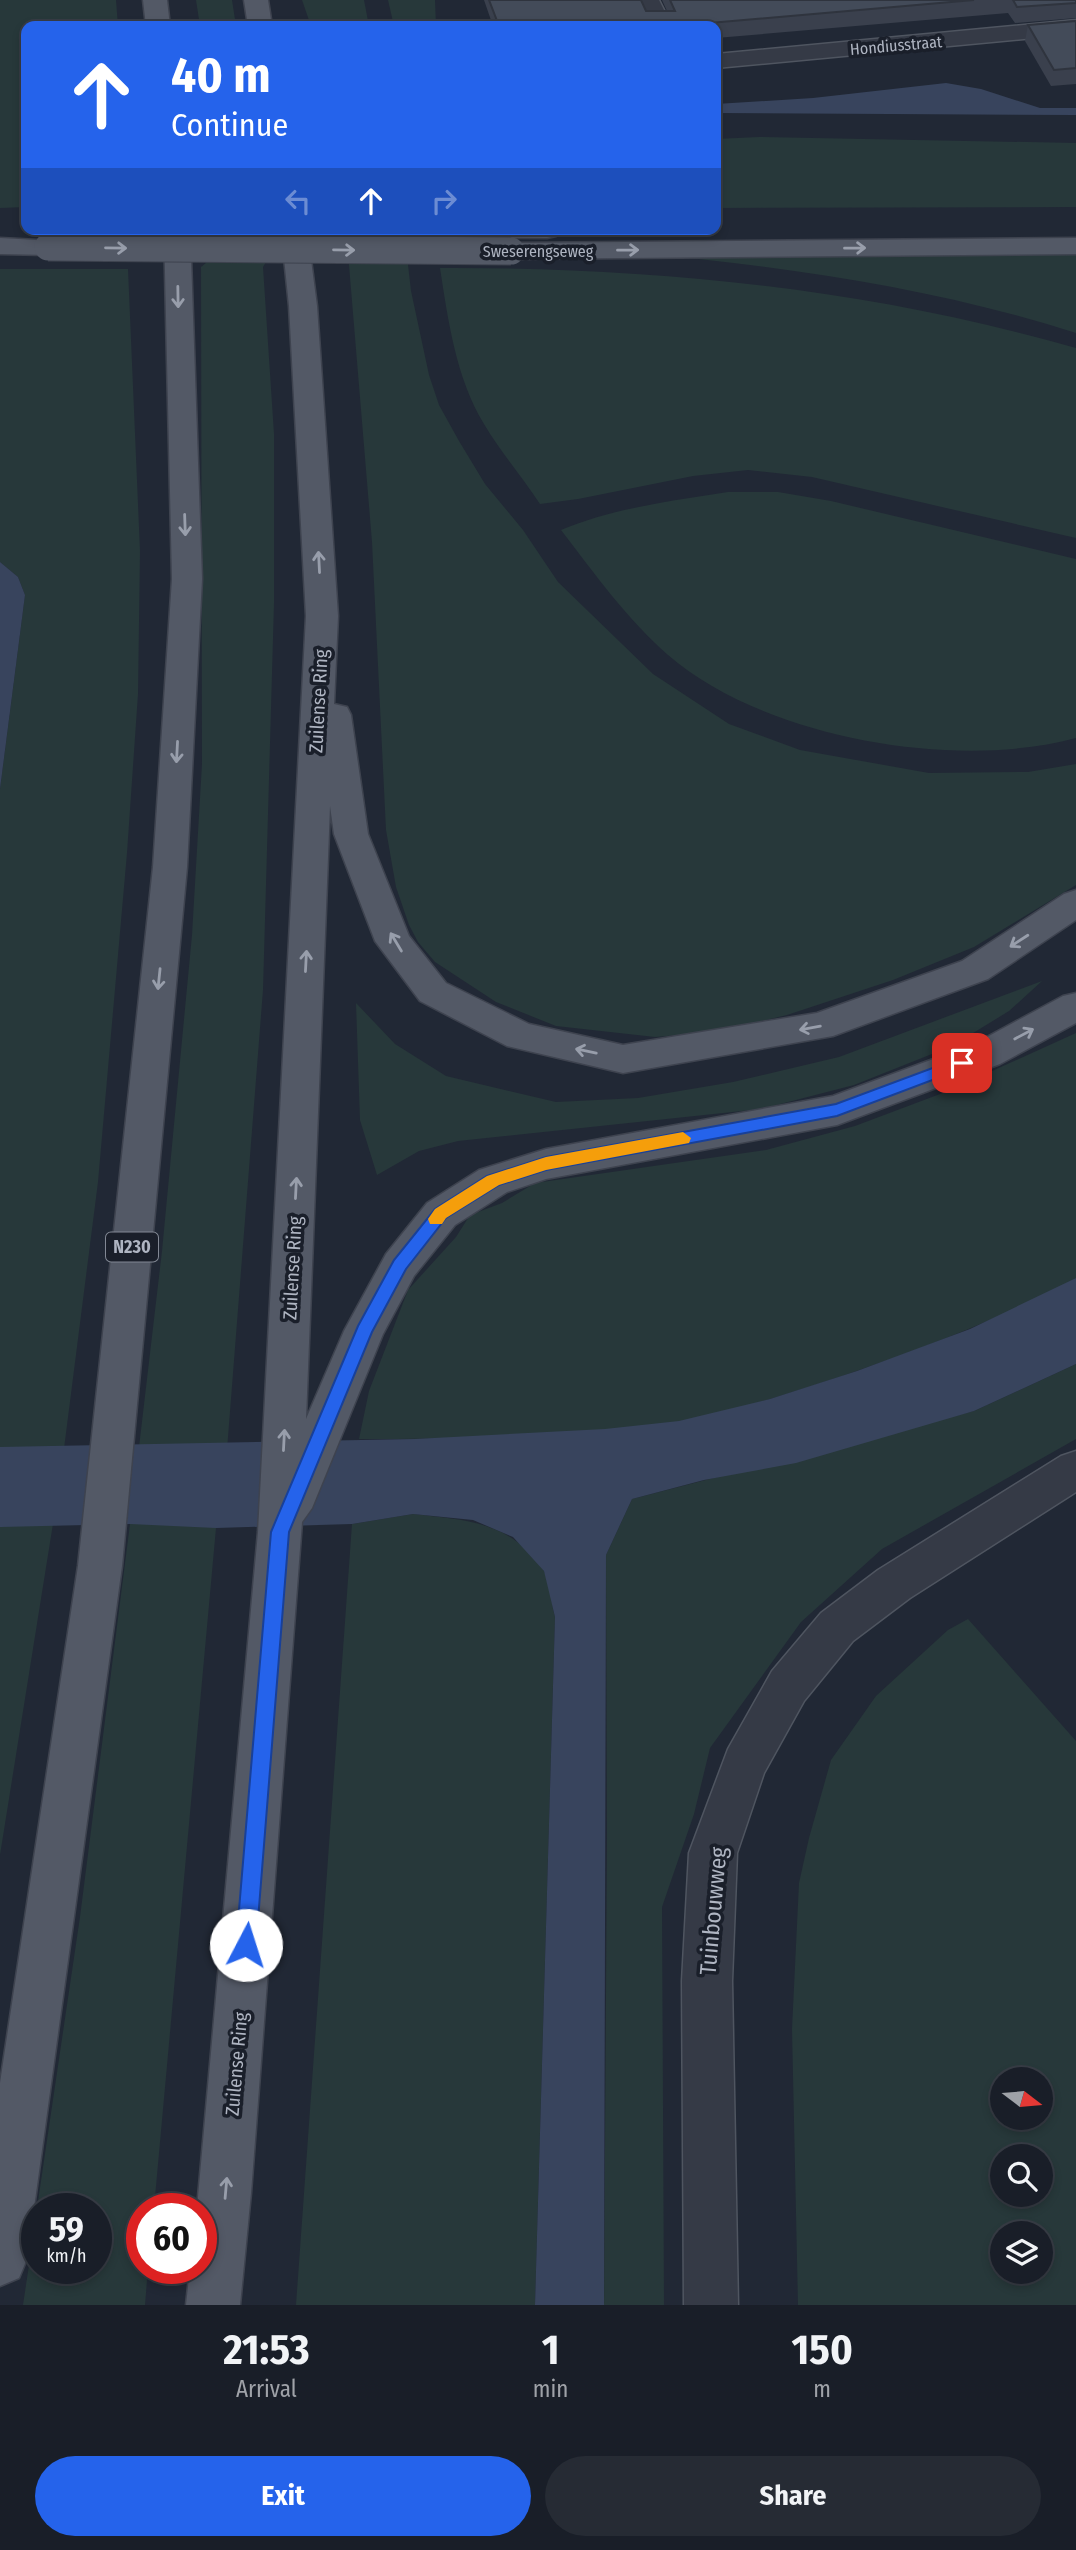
<!DOCTYPE html>
<html lang="en">
<head>
<meta charset="utf-8">
<style>
	body { margin:0; font-family:"Fira Sans Condensed",sans-serif; background:#262b34; color:#f1f3f6; height:100vh; display:flex; flex-direction:column; font-size:26px; white-space:nowrap }
	* { box-sizing:border-box; margin:0 }
	p { font-size:23px; color:#9fa2a8 }
	.icon { flex:none; width:38px; height:38px; fill:none; stroke:currentColor; stroke-width:2; stroke-linecap:round; stroke-linejoin:round }
	.map { position:relative; height:2305px; overflow:hidden }
	.drawer { display:flex; flex-direction:column; background:#191e28; flex:1 }
	.drawer>* { flex:none }
	.hud { position:absolute; left:21px; top:21px; width:700px; height:214px; border-radius:14px; box-shadow:0 4px 10px #0003,0 0 0 2px #373c45; background:#2563eb; color:#fff; overflow:hidden }
	.needle { width:46px; rotate:106deg }
	.fabs { position:absolute; left:990px; top:2067px; display:grid; gap:14px }
	.fabs a { display:grid; place-items:center; width:63px; height:63px; border-radius:50%; background:#191e28; box-shadow:0 4px 10px #0003,0 0 0 2px #373c45; font-size:35px }
	.speed { position:absolute; left:21px; top:2193px; display:flex; gap:14px; font-size:35px; font-weight:700; text-align:center }
	.speed>* { display:grid; place-content:center; width:91px; height:91px; border-radius:50%; background:#191e28; box-shadow:0 4px 10px #0003,0 0 0 2px #373c45; line-height:1 }
	.speed small { font-size:18px; font-weight:400 }
	.speed .limit { border:10px solid #d22; background:#fff; color:#111 }
	.pin { position:absolute; display:grid; place-items:center; width:60px; height:60px; color:#fff; margin:-30px; border-radius:14px; box-shadow:0 4px 10px #0006 }
	.me { position:absolute; width:77px; margin:-38px; rotate:5deg; stroke-linejoin:round; filter:drop-shadow(0 0 5px #0008) }
	.turn { display:flex; align-items:center; gap:24px; height:147px; padding:0 35px; font-size:32px }
	.turn .icon { width:91px; height:91px; stroke-width:2.5 }
	.turn b { display:block; font-size:49px; line-height:60px }
	.lanes { display:flex; align-items:center; height:66px; padding:0 35px; background:#0003; justify-content:center; gap:35px; direction:ltr }
	.lanes .off { opacity:.35 }
	.eta { display:flex; justify-content:space-evenly; align-items:center; height:119px; text-align:center }
	.eta b { font-size:42px; font-weight:700; line-height:49px }
	.action { display:flex; gap:14px; margin-top:auto; padding:14px 35px }
	.action a { flex:1; height:80px; border-radius:42px; background:#2563eb; color:#fff; font-size:28px; font-weight:700; line-height:80px; text-align:center }
	.action a+a { background:#262b34; color:#f1f3f6 }
	.map>svg:first-child { display:block }
	.green { fill:#27383a; fill-rule:evenodd }
	.water { fill:#38445d }
	.lines { fill:none; stroke-linecap:round; stroke-linejoin:round }
	.minor-casing { stroke:#4f5560; stroke-width:3 }
	.major-casing { stroke:#3e434f; stroke-width:3 }
	.minor { fill:#353a46; fill-rule:evenodd }
	.major { fill:#535966; fill-rule:evenodd }
	.major-bridge-casing { stroke:#3e434f; stroke-width:29; stroke-linecap:butt }
	.major-bridge { stroke:#535966; stroke-width:27 }
	.wall { fill:#3a404d }
	.building { fill:#434b59; stroke:#2f343e; stroke-width:2 }
	.oneway { stroke:#989eab }
	.route { fill:#2563eb; stroke:#184099; stroke-width:2 }
	.slow { fill:#f59e0b }
	.labels { text-anchor:middle; stroke-width:7; stroke-linejoin:round; paint-order:stroke }
	.far-street-label { font-size:16px; fill:#afb5c2; stroke:#1a1f2a }
	.shield { fill:#1a1f2a; stroke:#828894; stroke-width:2 }
	.shield-label { font-size:18px; font-weight:bold; fill:#afb5c2 }
	.street-label { font-size:19px; fill:#afb5c2; stroke:#1a1f2a }
	.near-street-label { font-size:23px; fill:#afb5c2; stroke:#1a1f2a }
</style>
</head>
<body>
<div class="map">
<svg width="1076" height="2305" viewBox="0 0 1076 2305">
	<rect width="100%" height="100%" fill="#212835"/>
	<!-- green -->
	<g class="green">
		<path d="M0,0H116L118,26H26V207L0,208Z"/>
		<path d="M196,0H232L236,26H200Z"/>
		<path d="M302,0H364L369,26H311Z"/>
		<path d="M388,0H435L436,26H394Z"/>
		<path d="M759,137L1076,143V207L716,208V139Z"/>
		<path d="M222,229H272L274,249L263,267L274,434V603L263,990L227,1450L216,1528L154,2208H142V2268H148L145,2305H23L37,2212V2268H96V2208H37L80,1917L130,1524L162,1251L192,935L202,764L201,267L223,249Z"/>
		<path d="M346,229H404L411,291L429,375L439,405L459,441L485,484L523,530L558,582L653,674L729,724L800,750L929,773L1028,772L1076,764V885L974,947L893,980L787,1015L716,1032L655,1037L556,1026L496,1002L435,962L418,942L409,925L396,887L386,830L372,542Z"/>
		<path d="M584,248L1076,250V333C917,282 750,262 584,248Z"/>
		<path d="M440,268C654,267 870,289 1076,348V538L812,477L748,470L693,476L578,499L540,504C522,477 500,451 484,424C456,378 448,320 440,268Z"/>
		<path d="M0,269H128L140,551L138,694L127,853L98,1182L60,1480L0,1855V789L25,595L18,577L0,562Z"/>
		<path d="M728,492H778L831,501L1076,559V738C955,771 764,738 668,655C626,618 595,574 561,530C613,508 672,501 728,492Z"/>
		<path d="M1042,981L1009,1011L952,1046L854,1085L761,1109L458,1141L419,1151L377,1175L360,1120L356,1003L395,1044L446,1076L556,1102L638,1098L733,1082L839,1057Z"/>
		<path d="M1076,1033V1278C995,1322 908,1354 821,1383C774,1398 725,1414 677,1422C573,1437 464,1439 359,1439L369,1391L408,1290L456,1237L470,1215L502,1203L535,1183L766,1150L855,1126L948,1091Z"/>
		<path d="M1076,1364V1439L882,1549L801,1622L710,1748L694,1814L662,1907L664,2305H604L607,1839L606,1555L632,1499L974,1411Z"/>
		<path d="M413,1514C465,1520 510,1521 543,1569C550,1581 551,1603 555,1617L535,2305H296L352,1524Z"/>
		<path d="M968,1619L1076,1741V2305H798L792,2029L799,1883L809,1838L831,1760L876,1696L948,1630ZM1003,2079H1041V2118H1003ZM1003,2156H1041V2194H1003ZM1003,2233H1041V2272H1003Z"/>
	</g>
	<!-- water -->
	<g class="water">
		<path d="M946,83L981,89L1040,108H1076V115L716,113V104L813,98Z"/>
		<path d="M0,562L18,577L25,595L0,789Z"/>
		<path d="M1076,1278V1364L974,1411L796,1463L704,1480L632,1499L606,1555L604,2305H535L555,1617L544,1571L513,1537L473,1520L413,1514L352,1524L216,1528L130,1524L0,1527V1447L415,1439L605,1429L679,1421L770,1399L857,1371L970,1329Z"/>
	</g>
	<g class="lines">
		<!-- minor casing -->
		<g class="minor-casing">
			<g id="minor">
				<path d="M635,0H659L672,26H648Z"/>
				<path d="M1076,20V34L716,68V54Z"/>
				<path d="M1076,1451V1492L910,1598L853,1641L804,1701L764,1773L737,1853L732,1981L738,2305H684L682,1981L689,1853L728,1749L772,1671L821,1613L878,1570L1061,1456Z"/>
			</g>
		</g>
		<!-- major casing -->
		<g class="major-casing">
			<g id="major">
				<path d="M143,0H167L170,26H146Z"/>
				<path d="M244,0H268L272,26H248Z"/>
				<path d="M164,229H190L202,579L187,867L122,1566L27,2259L19,2278L0,2286V2083L78,1566L153,867L172,579Z"/>
				<path d="M281,229H307L317,306L338,616L334,704L347,707L351,715L368,834L409,936L446,983L529,1024L623,1045L817,1013L962,961L1064,894L1076,890V920L988,979L833,1036L623,1073L507,1046L420,1001L375,941L334,834L330,806L306,1419L344,1331L386,1254L427,1203L479,1170L546,1149L833,1096L974,1044L1063,996L1076,993V1023L1000,1064L837,1125L546,1179L507,1192L455,1225L414,1276L383,1334L312,1508L302,1522L251,2193L240,2305H186L190,2268H201V2208H197L258,1532L306,616L289,306Z"/>
				<path d="M400,229H560V230L556,236L547,238L413,237L404,235Z"/>
				<path d="M0,238L57,241L61,247L57,253L48,255L0,254Z"/>
				<path d="M1076,238V254L511,259L502,257L498,251L502,245L511,243Z"/>
			</g>
		</g>
		<!-- minor -->
		<use href="#minor" class="minor"/>
		<!-- major -->
		<use href="#major" class="major"/>
		<!-- major-bridge casing -->
		<g class="major-bridge-casing">
			<path id="major-bridge" d="M48,247L511,251"/>
		</g>
		<!-- major-bridge -->
		<use href="#major-bridge" class="major-bridge"/>
	</g>
	<!-- wall -->
	<g class="wall">
		<path d="M484,0H641L646,11H667L662,0H1076V18L1015,23L1008,13L716,38V26H493Z"/>
		<path d="M1076,21V84L1051,86L1025,41L1028,25Z"/>
	</g>
	<!-- building -->
	<g class="building">
		<path d="M489,0H641L646,11H675L670,0H974L675,26H517L516,24L499,26Z"/>
		<path d="M1013,0H1076V3L1017,7Z"/>
		<path d="M1076,21V68L1054,70L1028,25Z"/>
	</g>
	<!-- one-way arrows -->
	<defs><path id="oneway-shaft" d="M-6 0H5M1.5-3L5.5 0L1.5 3" fill="none" stroke-width="1.6" stroke-linecap="round" stroke-linejoin="round" transform="scale(1.75)"/></defs>
	<g class="oneway">
		<use href="#oneway-shaft" transform="translate(116 248) rotate(1)"/>
		<use href="#oneway-shaft" transform="translate(855 248) rotate(-1)"/>
		<use href="#oneway-shaft" transform="translate(344 250) rotate(1)"/>
		<use href="#oneway-shaft" transform="translate(628 250) rotate(-1)"/>
		<use href="#oneway-shaft" transform="translate(178 297) rotate(89)"/>
		<use href="#oneway-shaft" transform="translate(185 525) rotate(88)"/>
		<use href="#oneway-shaft" transform="translate(319 562) rotate(-93)"/>
		<use href="#oneway-shaft" transform="translate(177 752) rotate(93)"/>
		<use href="#oneway-shaft" transform="translate(1019 941) rotate(147)"/>
		<use href="#oneway-shaft" transform="translate(396 942) rotate(-121)"/>
		<use href="#oneway-shaft" transform="translate(306 961) rotate(-87)"/>
		<use href="#oneway-shaft" transform="translate(159 979) rotate(96)"/>
		<use href="#oneway-shaft" transform="translate(810 1028) rotate(170)"/>
		<use href="#oneway-shaft" transform="translate(1024 1034) rotate(-28)"/>
		<use href="#oneway-shaft" transform="translate(586 1051) rotate(-168)"/>
		<use href="#oneway-shaft" transform="translate(296 1188) rotate(-87)"/>
		<use href="#oneway-shaft" transform="translate(284 1440) rotate(-87)"/>
		<use href="#oneway-shaft" transform="translate(226 2188) rotate(-85)"/>
	</g>
	<!-- route -->
	<path class="route" d="M962,1057L967,1059L970,1063L967,1067L837,1116L546,1170L499,1185L446,1218L406,1269L372,1332L289,1532L256,1945L253,1952L246,1955L239,1952L236,1945L271,1532L358,1326L394,1260L435,1209L487,1176L546,1157L836,1104Z"/>
	<!-- slow -->
	<path class="slow" d="M683,1132L691,1138L689,1143L546,1170L499,1185L446,1218L442,1224H430L428,1219L435,1209L487,1176L546,1157Z"/>
	<g class="labels">
		<!-- far-street labels -->
		<g class="far-street-label">
			<text transform="translate(896 45) rotate(-5)" y="6">Hondiusstraat</text>
			<text x="538" y="257">Sweserengseweg</text>
		</g>
		<!-- shield labels -->
		<rect class="shield" x="106" y="1232.5" width="52" height="29" rx="5"/>
		<g class="shield-label">
			<text x="132" y="1253">N230</text>
		</g>
		<!-- street labels -->
		<g class="street-label">
			<text transform="translate(318 701) rotate(-87)" y="7">Zuilense Ring</text>
			<text transform="translate(292 1268) rotate(-87)" y="7">Zuilense Ring</text>
			<text transform="translate(236 2064) rotate(-85)" y="7">Zuilense Ring</text>
		</g>
		<!-- near-street labels -->
		<g class="near-street-label">
			<text transform="translate(713 1911) rotate(-85)" y="8">Tuinbouwweg</text>
		</g>
	</g>
</svg>
<div class="fabs">
<a><svg class="needle" viewBox="-14 -14 28 28"><path d="M0-13l5 13h-10z" fill="#e53935"/><path d="M0 13l5-13h-10z" fill="#9fa2a8"/></svg></a>
<a><svg class="icon" aria-label="search" viewBox="0 0 24 24"><circle cx="10" cy="10" r="6"/><path d="M15 15l6 6"/></svg></a>
<a><svg class="icon" aria-label="layers" viewBox="0 0 24 24"><path d="M12 4l9 5-9 5-9-5zM3 14l9 5 9-5"/></svg></a>
</div>
<div class="speed"><div>59<small>km/h</small></div><div class="limit">60</div></div>
<div class="pin" style="left:962px;top:1063px;background:#d93025"><svg class="icon" aria-label="arrive" viewBox="0 0 24 24"><path d="M6 21V4h12l-3 4 3 4H6"/></svg></div>
<svg class="me" style="left:246px;top:1945px" viewBox="-20 -20 40 40"><circle r="19" fill="#fff"/><path d="M0-13L10 11 0 6-10 11z" fill="#2563eb"/></svg>
<div class="hud">
<div class="turn"><svg class="icon" aria-label="ahead" viewBox="0 0 24 24"><path d="M12 20V5M6 11l6-6 6 6"/></svg><div><b>40 m</b>Continue</div></div>
<div class="lanes"><svg class="icon off" aria-label="left" viewBox="0 0 24 24"><path d="M17 20v-9H6M10 6l-5 5 5 5"/></svg><svg class="icon" aria-label="ahead" viewBox="0 0 24 24"><path d="M12 20V5M6 11l6-6 6 6"/></svg><svg class="icon off" aria-label="right" viewBox="0 0 24 24"><path d="M7 20v-9h11M14 6l5 5-5 5"/></svg></div>
</div>
</div>
<section class="drawer">
<div class="eta">
<div><b>21:53</b><p>Arrival</p></div>
<div><b>1</b><p>min</p></div>
<div><b>150</b><p>m</p></div>
</div>
<div class="action"><a>Exit</a><a>Share</a></div>
</section>
</body>
</html>
